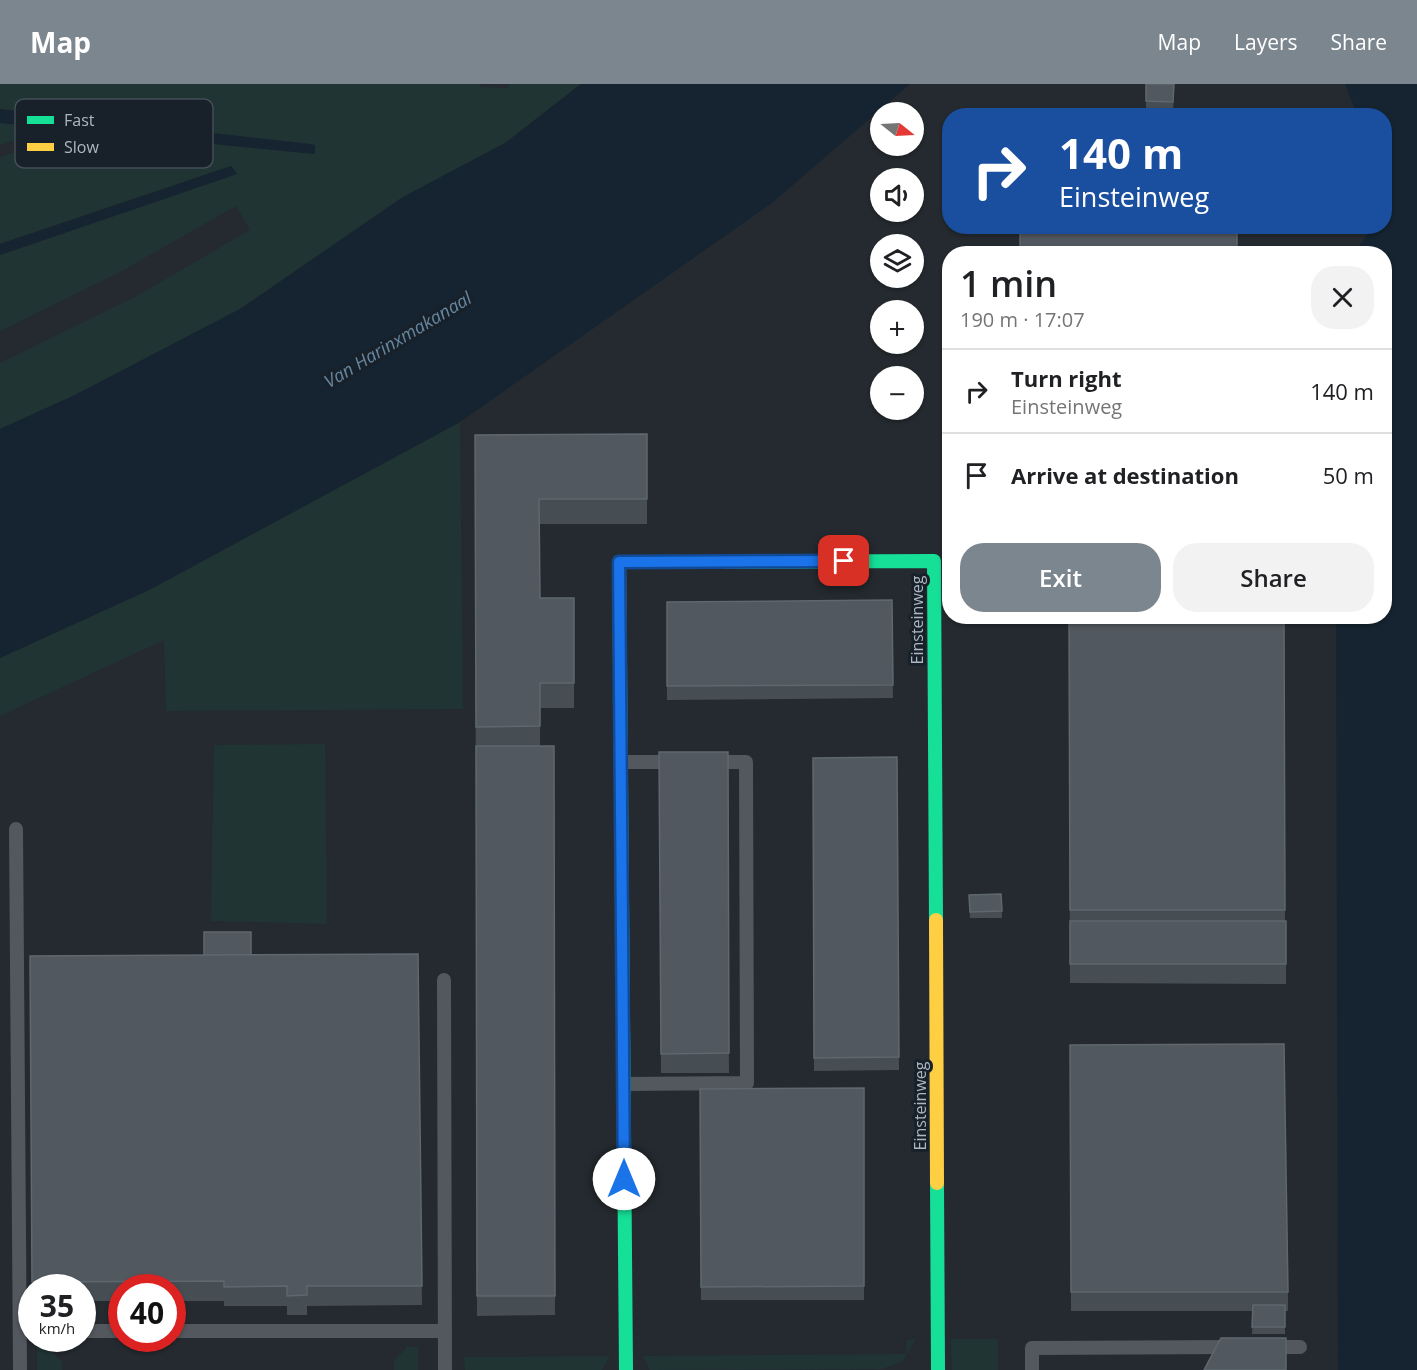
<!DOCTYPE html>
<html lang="en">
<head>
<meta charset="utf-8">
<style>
	body { margin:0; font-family:"Open Sans",sans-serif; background:#f2f2f2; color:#202124; height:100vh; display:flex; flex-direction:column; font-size:22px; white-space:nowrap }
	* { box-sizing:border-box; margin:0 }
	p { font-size:20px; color:#757577 }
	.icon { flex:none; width:33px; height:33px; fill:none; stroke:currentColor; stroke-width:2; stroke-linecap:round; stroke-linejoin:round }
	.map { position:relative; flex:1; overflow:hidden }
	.drawer { position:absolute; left:942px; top:162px; width:450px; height:378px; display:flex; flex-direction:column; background:#fff; border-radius:24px; box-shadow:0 2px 4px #0004 }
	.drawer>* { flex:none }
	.top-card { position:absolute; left:942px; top:24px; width:450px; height:126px; border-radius:24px; box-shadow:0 2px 4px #0004; background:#1a4fa0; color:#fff; overflow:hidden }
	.needle { width:39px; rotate:108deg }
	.buttons { position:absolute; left:870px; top:18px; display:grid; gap:12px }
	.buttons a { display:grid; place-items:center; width:54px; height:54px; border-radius:50%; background:#fff; box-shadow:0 2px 4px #0004; font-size:30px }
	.speed { position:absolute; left:18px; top:1190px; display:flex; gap:12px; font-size:30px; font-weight:700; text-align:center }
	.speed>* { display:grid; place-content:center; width:78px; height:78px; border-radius:50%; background:#fff; box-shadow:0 2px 4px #0004; line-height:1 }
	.speed small { font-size:15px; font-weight:400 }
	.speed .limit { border:9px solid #d22; background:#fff; color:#111 }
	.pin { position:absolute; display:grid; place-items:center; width:51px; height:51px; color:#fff; margin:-26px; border-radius:12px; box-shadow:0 3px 9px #0006 }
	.me { position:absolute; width:66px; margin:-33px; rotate:0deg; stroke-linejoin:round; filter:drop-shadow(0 0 4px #0008) }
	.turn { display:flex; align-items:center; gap:21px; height:126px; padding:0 18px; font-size:27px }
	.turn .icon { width:78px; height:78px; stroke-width:2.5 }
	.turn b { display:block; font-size:42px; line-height:51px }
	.round { display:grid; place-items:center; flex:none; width:63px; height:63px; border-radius:24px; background:#f2f2f2 }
	.summary { display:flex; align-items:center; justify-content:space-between; height:102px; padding:0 18px }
	h1 { font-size:36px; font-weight:600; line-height:45px }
	.action { display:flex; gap:12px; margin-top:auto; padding:12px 18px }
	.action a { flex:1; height:69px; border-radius:24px; background:#7c868f; color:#fff; font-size:24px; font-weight:600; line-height:69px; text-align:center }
	.action a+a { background:#f2f2f2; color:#202124 }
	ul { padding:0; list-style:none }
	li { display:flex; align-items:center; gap:18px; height:84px; padding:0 18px; border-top:2px solid #e0e0e0 }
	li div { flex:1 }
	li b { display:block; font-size:22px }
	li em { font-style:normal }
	header { display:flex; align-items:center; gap:36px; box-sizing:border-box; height:84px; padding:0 30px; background:#7c868f; color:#fff }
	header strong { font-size:28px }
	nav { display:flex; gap:33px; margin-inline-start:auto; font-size:21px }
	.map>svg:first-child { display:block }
	.green { fill:#213434 }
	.water { fill:#152430 }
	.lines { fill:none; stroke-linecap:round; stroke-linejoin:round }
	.lane { stroke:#53585e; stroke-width:14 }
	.fast { stroke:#16e098; stroke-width:14 }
	.slow { stroke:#ffcf43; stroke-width:14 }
	.wall { fill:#464d53 }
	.building { fill:#51585f; stroke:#5f676f; stroke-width:1.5 }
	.route-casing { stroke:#114b97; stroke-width:15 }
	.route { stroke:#1a73e8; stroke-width:10 }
	.labels { text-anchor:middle; stroke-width:6; stroke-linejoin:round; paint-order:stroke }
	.street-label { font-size:16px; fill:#acb7c2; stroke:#182129 }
	.water-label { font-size:18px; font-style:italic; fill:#6587a1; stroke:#182129 }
	.key { fill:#182129; stroke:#444e57; stroke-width:1.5 }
	.key-label { font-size:16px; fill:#acb7c2 }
</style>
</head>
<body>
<header>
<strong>Map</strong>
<nav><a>Map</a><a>Layers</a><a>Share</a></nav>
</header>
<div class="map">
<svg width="1417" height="1286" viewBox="0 0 1417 1286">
	<rect width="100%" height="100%" fill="#242a2f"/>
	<!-- green -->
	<g class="green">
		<path d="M0,0H479L480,3L508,4L509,0H581L505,59L403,113L240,225L75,311L0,345V279L135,213L250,146L236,122L122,187L0,247V171L237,90L231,82L0,160V73L19,67L15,56L0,61V39L315,70V61L310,60L0,25Z"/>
		<path d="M460,338L463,625L166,627L164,556L0,632V574L151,505Z"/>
		<path d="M325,660L327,840L211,837L214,661Z"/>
		<path d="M916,1255L903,1277L882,1285L650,1286L643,1272L906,1270L907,1256Z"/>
		<path d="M951,1255H998V1286H952Z"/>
		<path d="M37,1257H41L62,1278V1286H37Z"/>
		<path d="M407,1263H418V1286H394V1277Z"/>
		<path d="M610,1272L602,1286H465L464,1273Z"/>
	</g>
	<!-- water -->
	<g class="water">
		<path d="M581,0H910L772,119L460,338L151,505L0,574V345L75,311L240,225L403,113L505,59Z"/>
		<path d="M1345,0H1417V1286H1338L1336,533L1384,532V170L1354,169L1373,143L1384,142V32L1357,31Z"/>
		<path d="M0,25L310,60L315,61V70L0,39Z"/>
		<path d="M231,82L237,90L0,171V160Z"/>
	</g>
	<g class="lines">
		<!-- lane -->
		<g class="lane">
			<path d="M621,678H676"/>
			<path d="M16,745L20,1286"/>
			<path d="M444,896L445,1286"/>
			<path d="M624,1000L747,999L746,678H710"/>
			<path d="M82,1247H122"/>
			<path d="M172,1247H445"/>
			<path d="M1269,1263H1300"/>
			<path d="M1032,1286V1264L1232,1263"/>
		</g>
		<!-- fast -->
		<g class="fast">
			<path d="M730,478L934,477L936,836"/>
			<path d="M620,576L626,1286"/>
			<path d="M937,1099L938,1286"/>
		</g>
		<!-- slow -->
		<g class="slow">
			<path d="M620,576L619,478H730"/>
			<path d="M936,836L937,1099"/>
		</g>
	</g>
	<!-- wall -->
	<g class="wall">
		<path d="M1146,0H1174L1173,31H1146Z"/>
		<path d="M647,350V440H539L540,514H574V624H540V662H554L555,1231L477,1232L475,351Z"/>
		<path d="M892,516L893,614L667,616V518Z"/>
		<path d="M1069,532H1284L1285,837H1286V900L1070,899Z"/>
		<path d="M659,668H728L729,989H661Z"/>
		<path d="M897,673L899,986L814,987L813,674Z"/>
		<path d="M1001,810L1002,834H970L969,811Z"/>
		<path d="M418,870L422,1221L307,1222V1231H287V1222H224V1217H172V1203H122V1217H82V1203H32V1218L30,872Z"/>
		<path d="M1070,961L1288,1208V1227H1285V1250H1252L1253,1227H1071Z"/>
		<path d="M864,1004V1216H701L700,1005Z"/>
	</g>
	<!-- building -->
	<g class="building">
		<path d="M1146,0H1174L1173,18L1146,17Z"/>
		<rect x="996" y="26" width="107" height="6"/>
		<rect x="1020" y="142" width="217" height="28"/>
		<path d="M647,350V415H539L540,514H574V599H540V642L476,643L475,351Z"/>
		<path d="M892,516L893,601L667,602V518Z"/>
		<path d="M1069,532H1284L1285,826H1070Z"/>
		<path d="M476,662H554L555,1212H477Z"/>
		<path d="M659,668H728L729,969L661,970Z"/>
		<path d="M897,673L899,973L814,974L813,674Z"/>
		<path d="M1001,810L1002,827L970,828L969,811Z"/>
		<rect x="1070" y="837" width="216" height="43"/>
		<rect x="204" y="848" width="47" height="23"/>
		<path d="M418,870L422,1202H307V1211L287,1212V1202L224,1203V1197L32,1198L30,872Z"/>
		<path d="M1284,960L1288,1208H1071L1070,961Z"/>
		<path d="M864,1004V1202L701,1203L700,1005Z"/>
		<path d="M1253,1221H1285V1243H1252Z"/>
		<path d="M1221,1254H1286V1286H1204Z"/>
	</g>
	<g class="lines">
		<!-- route casing -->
		<g class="route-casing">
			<path id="route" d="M624,1095L619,478L844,477"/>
		</g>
		<!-- route -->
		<use href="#route" class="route"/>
	</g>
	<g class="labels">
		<!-- street labels -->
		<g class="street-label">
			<text transform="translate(917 536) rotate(-90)" y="6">Einsteinweg</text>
			<text transform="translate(920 1022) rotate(-90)" y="6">Einsteinweg</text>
		</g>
		<!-- water labels -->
		<g class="water-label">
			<text transform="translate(398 256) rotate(-31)" y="6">Van Harinxmakanaal</text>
		</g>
	</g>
	<!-- legend -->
	<rect x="15" y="15" width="198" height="69" rx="9" class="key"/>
	<rect x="27" y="32" width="27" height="8" fill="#16e098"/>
	<rect x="27" y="59" width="27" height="8" fill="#ffcf43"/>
	<g class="key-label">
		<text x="64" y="42">Fast</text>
		<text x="64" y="69">Slow</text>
	</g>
</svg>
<div class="buttons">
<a><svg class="needle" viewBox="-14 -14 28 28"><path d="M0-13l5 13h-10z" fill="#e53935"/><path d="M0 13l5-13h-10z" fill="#757577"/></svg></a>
<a><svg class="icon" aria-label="sound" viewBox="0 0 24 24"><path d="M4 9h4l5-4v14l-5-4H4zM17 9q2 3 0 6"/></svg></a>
<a><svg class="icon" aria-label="layers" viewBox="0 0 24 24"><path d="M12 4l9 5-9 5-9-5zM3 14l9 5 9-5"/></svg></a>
<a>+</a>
<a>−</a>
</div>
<div class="speed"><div>35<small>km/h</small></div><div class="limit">40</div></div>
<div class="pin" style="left:844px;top:477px;background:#d93025"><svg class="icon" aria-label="arrive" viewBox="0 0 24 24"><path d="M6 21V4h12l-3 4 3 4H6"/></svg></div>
<svg class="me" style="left:624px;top:1095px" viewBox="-20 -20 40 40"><circle r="19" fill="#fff"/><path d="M0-13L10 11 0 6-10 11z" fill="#1a73e8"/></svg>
<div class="top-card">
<div class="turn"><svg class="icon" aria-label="right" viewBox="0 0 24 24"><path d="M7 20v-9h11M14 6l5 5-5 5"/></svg><div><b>140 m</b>Einsteinweg</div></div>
</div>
<section class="drawer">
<div class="summary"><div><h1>1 min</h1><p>190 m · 17:07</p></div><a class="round"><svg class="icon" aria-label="close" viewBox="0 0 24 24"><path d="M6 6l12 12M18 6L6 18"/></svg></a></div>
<ul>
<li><svg class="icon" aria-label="right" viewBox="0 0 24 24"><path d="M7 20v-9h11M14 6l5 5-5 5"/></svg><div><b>Turn right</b><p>Einsteinweg</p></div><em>140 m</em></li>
<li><svg class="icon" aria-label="arrive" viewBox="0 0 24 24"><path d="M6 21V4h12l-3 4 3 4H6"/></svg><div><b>Arrive at destination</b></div><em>50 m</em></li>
</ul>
<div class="action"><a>Exit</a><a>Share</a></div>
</section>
</div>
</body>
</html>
